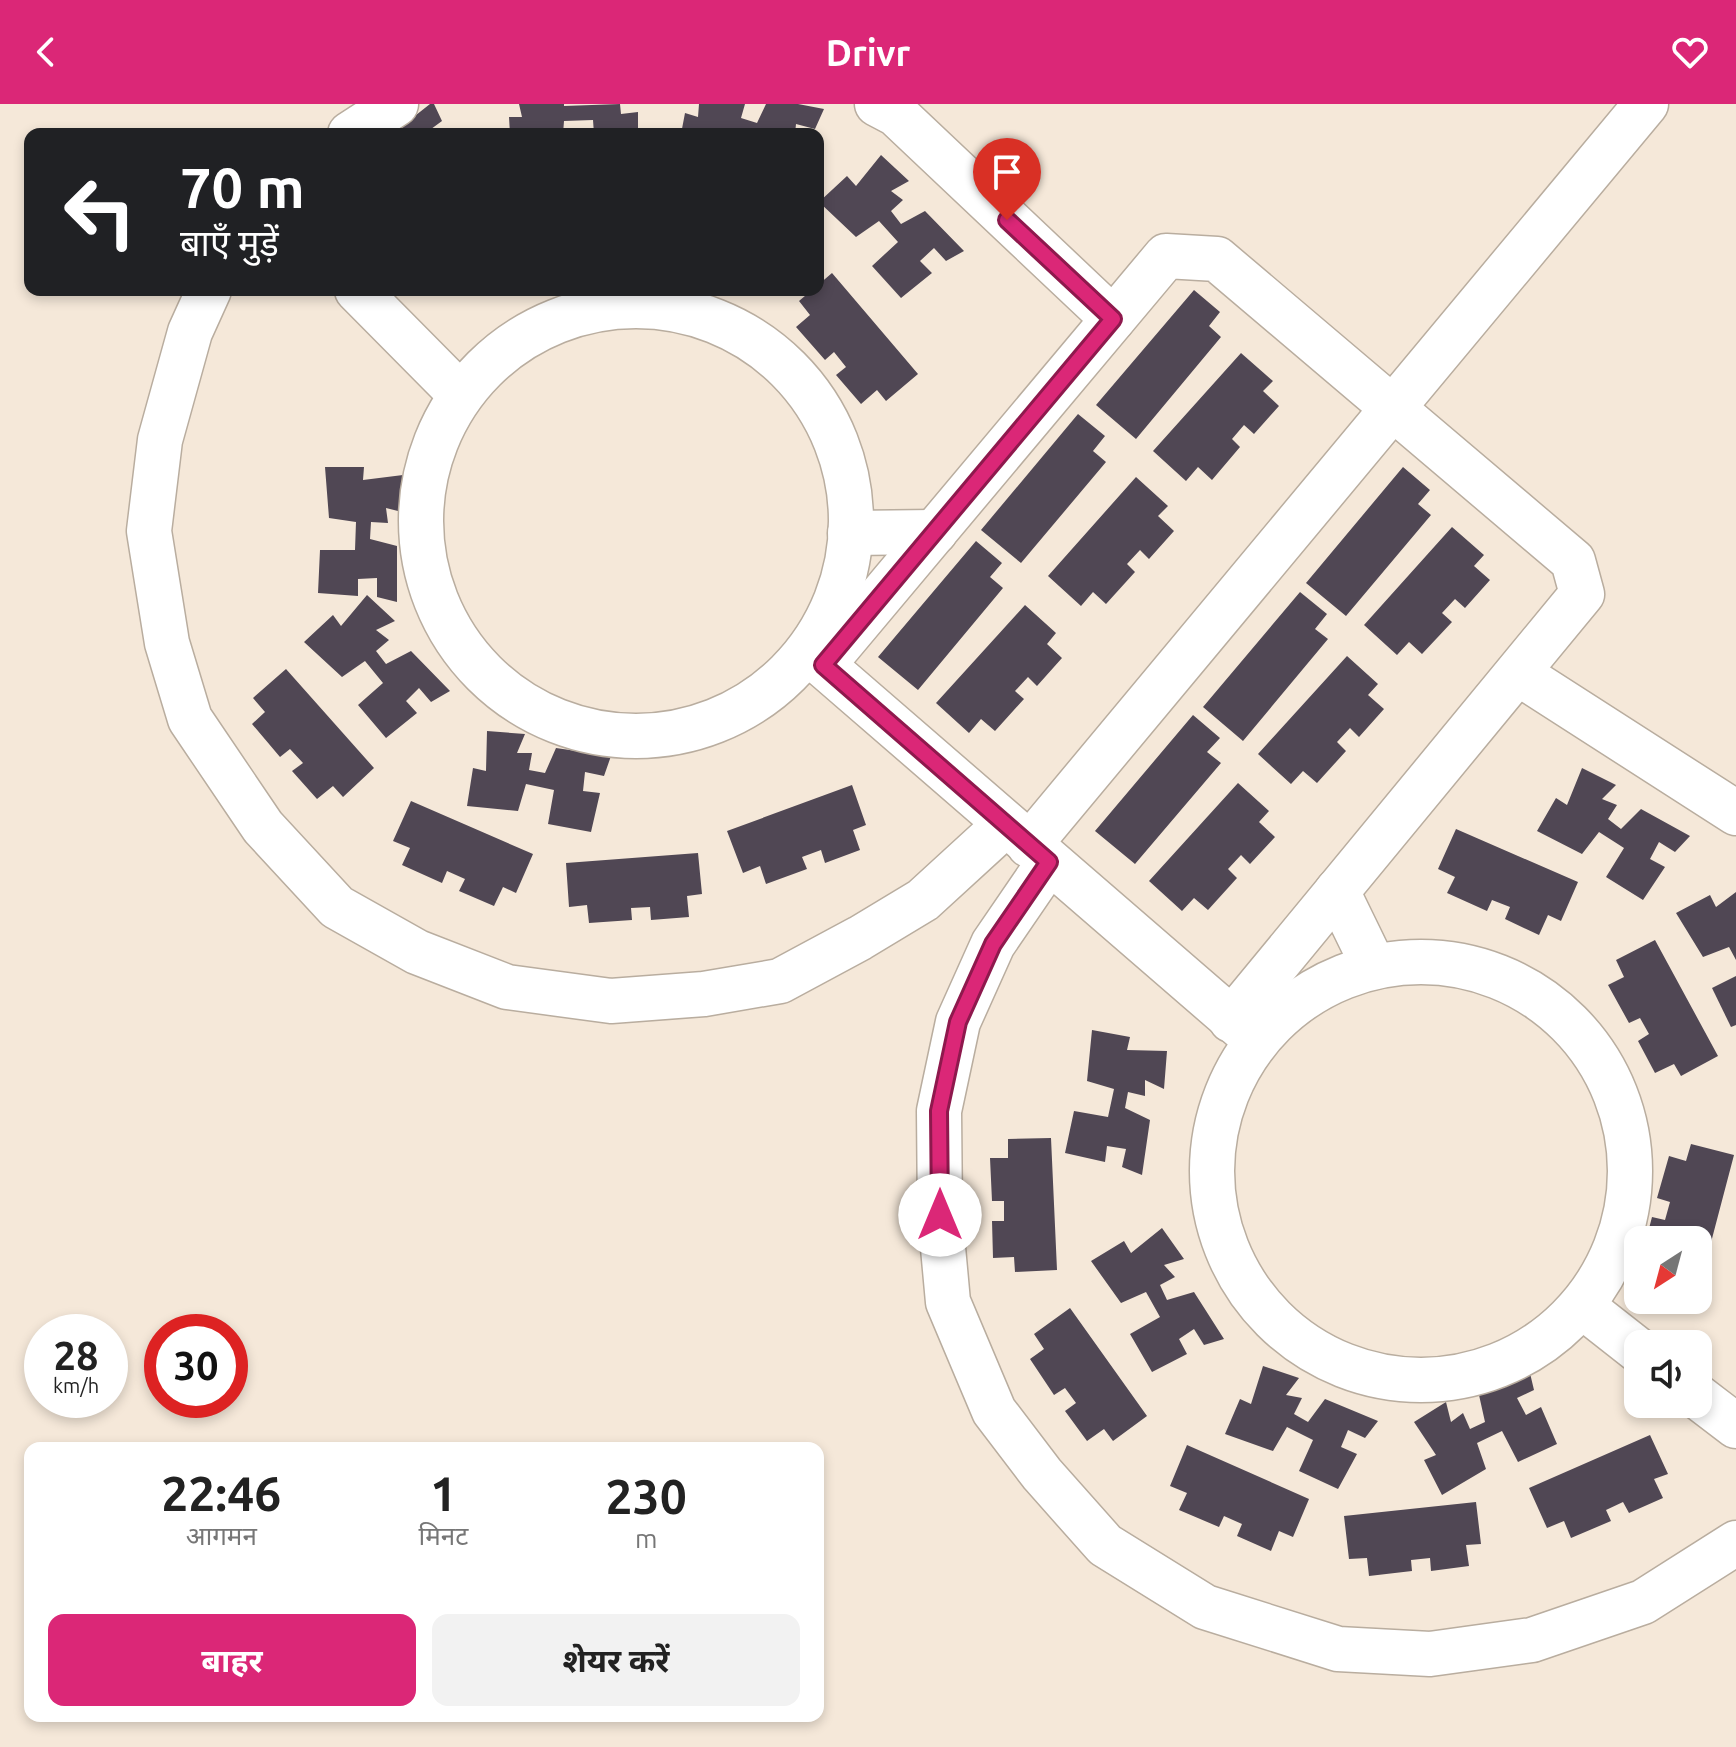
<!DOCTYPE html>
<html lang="hi">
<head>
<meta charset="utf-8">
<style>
	body { margin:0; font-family:Ubuntu,"Noto Sans Devanagari",sans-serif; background:#f2f2f2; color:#222; height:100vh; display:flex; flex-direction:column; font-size:30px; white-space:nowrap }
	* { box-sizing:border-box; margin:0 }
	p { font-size:26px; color:#767676 }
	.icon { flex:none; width:44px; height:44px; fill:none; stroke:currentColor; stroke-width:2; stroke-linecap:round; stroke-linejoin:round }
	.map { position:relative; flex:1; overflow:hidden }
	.drawer { position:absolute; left:24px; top:1338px; width:800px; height:280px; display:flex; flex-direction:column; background:#fff; border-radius:16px; box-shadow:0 4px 12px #0003 }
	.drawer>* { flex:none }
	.guide { position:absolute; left:24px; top:24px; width:800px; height:168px; border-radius:16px; box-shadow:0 4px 12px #0003; background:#202124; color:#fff; overflow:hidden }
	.needle { width:52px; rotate:216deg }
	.controls { position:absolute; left:1624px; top:1122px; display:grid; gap:16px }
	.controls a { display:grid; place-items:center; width:88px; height:88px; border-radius:16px; background:#fff; box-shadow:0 4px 12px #0003; font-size:40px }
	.speed { position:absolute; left:24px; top:1210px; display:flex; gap:16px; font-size:40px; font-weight:700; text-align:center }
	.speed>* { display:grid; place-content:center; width:104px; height:104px; border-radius:50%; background:#fff; box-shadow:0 4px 12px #0003; line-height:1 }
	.speed small { font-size:20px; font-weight:400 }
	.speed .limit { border:12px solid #d22; background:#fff; color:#111 }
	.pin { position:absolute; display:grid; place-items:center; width:68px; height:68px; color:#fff; margin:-82px -34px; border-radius:50% 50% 50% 0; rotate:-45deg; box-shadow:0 0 8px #0007 }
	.pin .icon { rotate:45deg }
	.me { position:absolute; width:88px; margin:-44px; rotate:0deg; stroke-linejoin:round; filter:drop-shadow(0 0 6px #0008) }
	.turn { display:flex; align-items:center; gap:28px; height:168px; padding:0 24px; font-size:36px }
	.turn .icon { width:104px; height:104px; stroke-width:2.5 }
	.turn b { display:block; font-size:56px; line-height:68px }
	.eta { display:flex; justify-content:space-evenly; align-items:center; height:136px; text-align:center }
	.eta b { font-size:48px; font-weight:700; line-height:56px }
	.cta { display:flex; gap:16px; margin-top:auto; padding:16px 24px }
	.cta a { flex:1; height:92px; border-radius:16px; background:#db2777; color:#fff; font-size:32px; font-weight:700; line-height:92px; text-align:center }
	.cta a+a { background:#f2f2f2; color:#222 }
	header { display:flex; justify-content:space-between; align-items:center; height:104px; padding:0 24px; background:#db2777; color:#fff; font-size:36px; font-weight:700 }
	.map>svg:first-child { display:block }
	.building { fill:#504754 }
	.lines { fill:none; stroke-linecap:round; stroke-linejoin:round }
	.minor-casing { stroke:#b9ad9f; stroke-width:47 }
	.minor { stroke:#fff; stroke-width:44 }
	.route-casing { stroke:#8e194d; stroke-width:20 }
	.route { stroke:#db2777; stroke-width:14 }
</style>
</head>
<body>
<header><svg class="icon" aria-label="back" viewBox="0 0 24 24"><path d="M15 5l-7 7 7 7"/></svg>Drivr<svg class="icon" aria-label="heart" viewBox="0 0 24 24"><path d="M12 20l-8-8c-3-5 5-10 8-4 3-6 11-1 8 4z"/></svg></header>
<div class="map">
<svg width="1736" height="1643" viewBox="0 0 1736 1643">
	<rect width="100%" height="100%" fill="#f5e8d9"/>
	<!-- building -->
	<g class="building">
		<path d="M430,0H434L442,17L427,28L429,30H392Z"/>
		<path d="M519,0H564V2L620,0L621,10L638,8V30H594L593,16L564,17L563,30H510L509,13H522Z"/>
		<path d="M699,0H745L741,14L757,19L766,0H798L824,5L815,25L796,20L795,30H681L685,9L698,13Z"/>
		<path d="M881,51L909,77L891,87L903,96L891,107L901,120L925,107L964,147L946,157L934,144L920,157L932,169L901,194L872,162L898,138L879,117L856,133L819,98L847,72L856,82Z"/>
		<path d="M832,169L918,270L886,297L877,286L861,300L836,271L846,263L834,248L825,256L796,223L810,211L799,197L812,186H818V181Z"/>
		<path d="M1194,186L1220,208L1209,222L1221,233L1136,335L1096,301Z"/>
		<path d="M1241,249L1273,277L1263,287L1279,302L1254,330L1244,321L1232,335L1240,343L1212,376L1198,363L1186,377L1153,347Z"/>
		<path d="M1078,310L1105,332L1093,347L1106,358L1021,459L981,426Z"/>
		<path d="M325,363H364L363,376L403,371L406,409L386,404L388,419L371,418L370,435L397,442V498L377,493V474L358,475V492L318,489L320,446H355L356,418L329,414Z"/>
		<path d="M1403,363L1430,386L1418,400L1431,411L1346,512L1306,479Z"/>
		<path d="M1136,373L1168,402L1158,412L1174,427L1149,455L1140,446L1127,460L1135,468L1106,500L1093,488L1081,502L1048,472Z"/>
		<path d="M1452,423L1484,451L1474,462L1490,476L1465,504L1455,495L1442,509L1452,518L1422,550L1409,538L1397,551L1364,521Z"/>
		<path d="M976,437L1002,459L990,473L1003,484L918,586L878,553Z"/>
		<path d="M1300,488L1327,510L1315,525L1328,535L1243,637L1203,603Z"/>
		<path d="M367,491L395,517L376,526L389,536L376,547L386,560L411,547L450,587L431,598L419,584L406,597L417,609L386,634L358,601L383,579L365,557L342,573L304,538L333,511L341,522Z"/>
		<path d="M1025,501L1056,529L1047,540L1062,554L1037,582L1028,573L1015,587L1024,595L995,627L981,615L969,629L936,599Z"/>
		<path d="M1347,552L1378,580L1368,591L1384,605L1359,633L1350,624L1337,638L1346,647L1317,679L1303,667L1291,680L1258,650Z"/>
		<path d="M286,565L374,664L343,693L333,682L317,695L292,667L303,659L290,645L280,653L252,620L265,608L253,594Z"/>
		<path d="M1193,611L1220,634L1207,648L1221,659L1135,760L1095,727Z"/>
		<path d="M487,627L525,630L517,649H532L529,666L545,669L556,644L611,652L604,672L585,668L583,687L600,689L591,728L548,720L554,686L526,680L518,707L467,702L473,664L486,667Z"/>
		<path d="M1582,664L1616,681L1602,695L1617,701L1608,715L1621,725L1641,705L1690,732L1675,748L1659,738L1650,755L1665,763L1643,796L1606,773L1624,744L1599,728L1582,750L1537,727L1556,694L1567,701Z"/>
		<path d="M1238,679L1269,707L1259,718L1275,733L1250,760L1241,751L1228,765L1237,774L1208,806L1194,794L1182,807L1149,777Z"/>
		<path d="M852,681L866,721L853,726L860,746L825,759L821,746L802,753L807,765L766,780L760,762L743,769L727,727Z"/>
		<path d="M411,697L533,750L516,789L503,783L494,802L459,787L465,775L447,767L442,779L402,761L410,744L393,737Z"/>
		<path d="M1456,725L1578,778L1561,817L1548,811L1539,831L1505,815L1510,803L1492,796L1487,807L1447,789L1455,773L1438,765Z"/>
		<path d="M698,749L702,790L687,792L689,813L651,816L650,803L631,804L632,816L589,819L587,801L569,803L566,759Z"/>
		<path d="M1736,788V856L1729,843L1703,853L1676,809L1710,791L1716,803Z"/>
		<path d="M1655,836L1718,952L1681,972L1674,960L1655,969L1638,937L1649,930L1640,914L1629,919L1608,881L1624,873L1616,856Z"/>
		<path d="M1736,872V921L1731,923L1712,884Z"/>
		<path d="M1092,926L1130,933L1127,946L1167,947L1164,985L1145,976V992L1128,988L1125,1004L1150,1016L1142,1071L1122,1063L1126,1045L1107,1042L1105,1058L1065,1049L1074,1007L1108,1013L1114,985L1087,977Z"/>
		<path d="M1051,1034L1057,1166L1015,1168L1014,1153L993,1154L992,1117H1004V1097H992L990,1054H1008V1035Z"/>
		<path d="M1691,1040L1734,1051L1699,1184L1698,1136H1646L1652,1113L1665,1116L1670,1098L1657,1094L1669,1052L1686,1057Z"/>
		<path d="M1162,1124L1184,1155L1164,1161L1175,1173L1160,1181L1167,1196L1194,1188L1224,1235L1204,1241L1194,1225L1179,1235L1187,1250L1152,1268L1130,1230L1160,1213L1146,1188L1121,1199L1091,1157L1124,1137L1131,1149Z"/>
		<path d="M1070,1204L1147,1312L1113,1337L1104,1325L1087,1337L1065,1307L1076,1299L1065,1284L1054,1291L1030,1255L1044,1245L1034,1230Z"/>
		<path d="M1263,1262L1299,1274L1286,1291L1302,1294L1294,1310L1308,1318L1325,1295L1378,1317L1365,1334L1348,1326L1341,1343L1357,1350L1338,1385L1299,1367L1313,1336L1287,1323L1273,1347L1225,1330L1240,1295L1251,1300Z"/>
		<path d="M1529,1265L1534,1286L1517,1294L1526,1311L1541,1303L1557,1340L1518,1358L1502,1327L1477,1339L1486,1365L1442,1391L1424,1356L1436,1351L1414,1318L1446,1298L1451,1318L1463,1309L1470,1325L1485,1318L1479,1291Z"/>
		<path d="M1650,1331L1668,1370L1654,1375L1663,1394L1629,1409L1623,1398L1606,1406L1611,1417L1571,1434L1564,1417L1547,1424L1529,1384Z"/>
		<path d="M1187,1341L1309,1395L1293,1433L1279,1427L1271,1447L1237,1432L1242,1420L1224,1412L1219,1423L1179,1406L1187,1389L1170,1382Z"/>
		<path d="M1476,1398L1481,1440L1466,1441L1469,1462L1431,1467L1430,1454L1411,1456L1412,1467L1369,1472L1367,1454L1349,1455L1344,1412Z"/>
	</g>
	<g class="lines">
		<!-- minor casing -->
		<g class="minor-casing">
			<g id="minor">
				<path d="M877,0L896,10L1113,215"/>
				<path d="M350,30L396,0"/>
				<path d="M209,186L190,228L160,336L149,427L167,539L190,615L263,723L337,803L417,848L507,883L611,897L704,890L780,877L860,834L923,796L1006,720"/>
				<path d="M357,186L461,291"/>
				<circle cx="636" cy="417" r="215"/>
				<path d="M850,429L935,428"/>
				<path d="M808,550L823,561L1255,935"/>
				<path d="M823,561L1166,152L1217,155L1573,457L1582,490L1231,916"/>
				<path d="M1518,569L1736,709"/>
				<path d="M1029,741L1646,0"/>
				<path d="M1049,758L993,840L958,918L939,1007L940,1111L948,1198L994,1307L1042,1370L1105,1441L1205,1503L1338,1545L1430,1550L1532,1536L1643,1498L1736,1439"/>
				<path d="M1337,787L1374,863"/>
				<circle cx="1421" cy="1067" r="209"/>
				<path d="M1582,1202L1638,1246"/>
				<path d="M1698,1293L1736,1322"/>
			</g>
		</g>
		<!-- minor -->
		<use href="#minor" class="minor"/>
	</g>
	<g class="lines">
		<!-- route casing -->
		<g class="route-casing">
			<path id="route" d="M940,1111L939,1007L958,918L993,840L1049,758L823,561L1113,215L1007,116"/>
		</g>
		<!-- route -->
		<use href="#route" class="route"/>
	</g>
</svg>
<div class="controls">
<a><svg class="needle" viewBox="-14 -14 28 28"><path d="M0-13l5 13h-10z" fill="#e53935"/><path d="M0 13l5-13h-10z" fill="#767676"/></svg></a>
<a><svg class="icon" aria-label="sound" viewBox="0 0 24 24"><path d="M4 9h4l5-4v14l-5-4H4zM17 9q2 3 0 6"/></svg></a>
</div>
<div class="speed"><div>28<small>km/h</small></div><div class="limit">30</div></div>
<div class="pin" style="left:1007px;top:116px;background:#d93025"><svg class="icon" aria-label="arrive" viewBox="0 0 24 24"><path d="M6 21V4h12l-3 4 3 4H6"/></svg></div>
<svg class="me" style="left:940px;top:1111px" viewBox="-20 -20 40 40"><circle r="19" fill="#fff"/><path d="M0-13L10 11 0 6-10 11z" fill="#db2777"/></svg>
<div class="guide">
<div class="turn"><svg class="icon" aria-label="left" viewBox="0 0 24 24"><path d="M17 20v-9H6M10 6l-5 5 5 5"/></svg><div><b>70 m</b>बाएँ मुड़ें</div></div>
</div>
<section class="drawer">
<div class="eta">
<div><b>22:46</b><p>आगमन</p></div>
<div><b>1</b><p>मिनट</p></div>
<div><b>230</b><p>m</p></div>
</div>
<div class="cta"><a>बाहर</a><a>शेयर करें</a></div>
</section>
</div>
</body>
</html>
